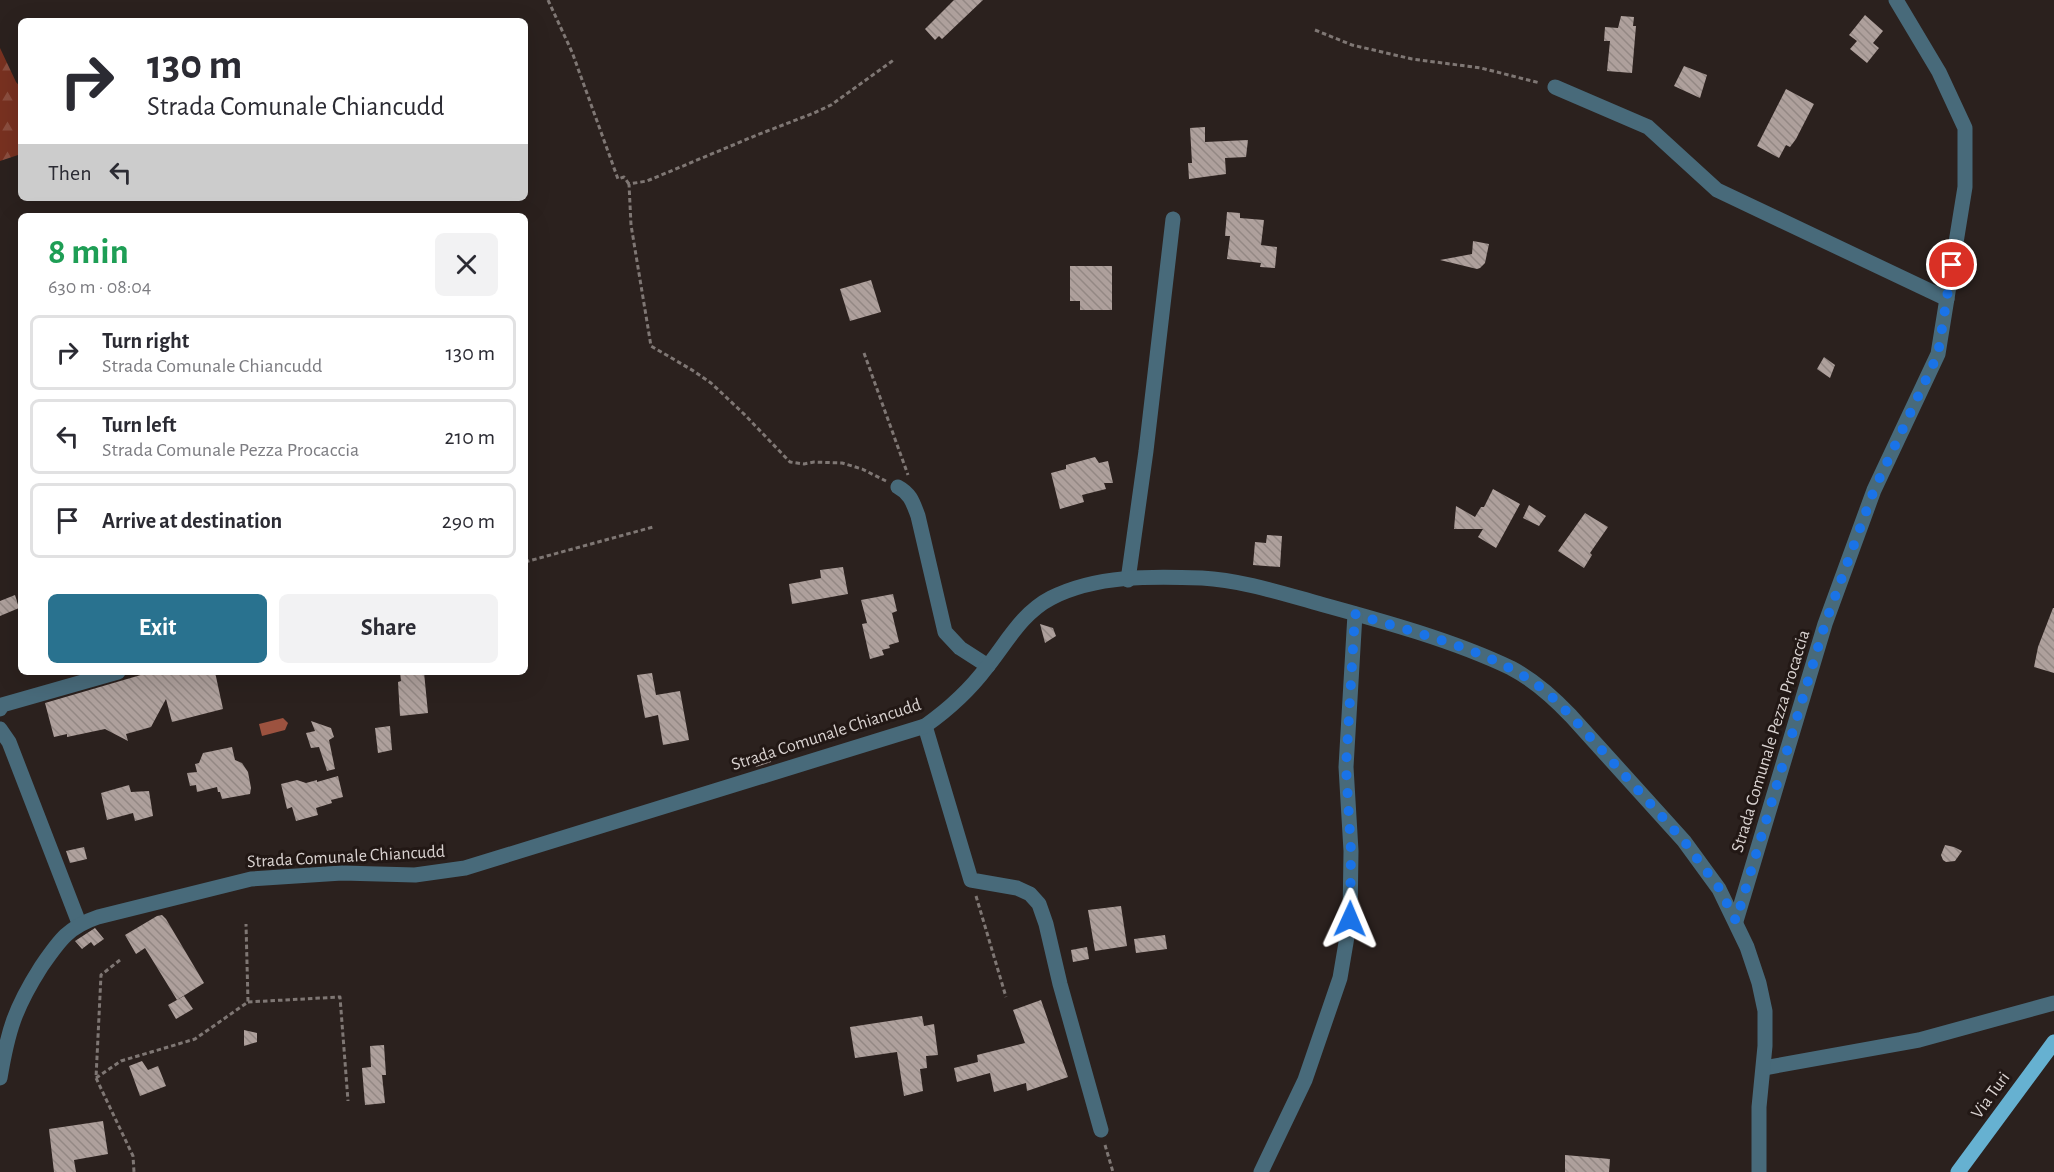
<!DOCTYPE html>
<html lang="en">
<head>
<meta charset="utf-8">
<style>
	body { margin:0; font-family:"Alegreya Sans",sans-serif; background:#f2f2f3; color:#2b2b33; height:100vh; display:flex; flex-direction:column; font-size:22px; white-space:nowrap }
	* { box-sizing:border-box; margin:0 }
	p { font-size:20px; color:#7c7c81 }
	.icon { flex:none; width:33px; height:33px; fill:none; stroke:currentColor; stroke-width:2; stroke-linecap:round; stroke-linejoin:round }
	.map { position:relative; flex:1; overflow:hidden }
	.details { position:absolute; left:18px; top:213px; width:510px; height:462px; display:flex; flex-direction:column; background:#fff; border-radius:9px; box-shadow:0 6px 24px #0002 }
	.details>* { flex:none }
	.hud { position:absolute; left:18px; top:18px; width:510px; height:183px; border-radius:9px; box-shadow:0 6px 24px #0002; background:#fff; color:#2b2b33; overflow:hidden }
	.pin { position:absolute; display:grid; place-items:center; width:51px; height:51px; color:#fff; margin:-26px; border:3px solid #fff; border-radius:50%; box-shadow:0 2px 6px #0007 }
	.me { position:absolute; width:66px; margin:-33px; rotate:1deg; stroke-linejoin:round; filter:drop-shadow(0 0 4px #0008) }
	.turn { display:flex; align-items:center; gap:21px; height:126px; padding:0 30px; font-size:27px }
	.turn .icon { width:78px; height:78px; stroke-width:2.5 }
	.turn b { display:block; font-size:42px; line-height:51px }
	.then { display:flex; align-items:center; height:57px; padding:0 30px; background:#0003; gap:12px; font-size:22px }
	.round { display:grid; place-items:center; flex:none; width:63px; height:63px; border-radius:9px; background:#f2f2f3 }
	.head { display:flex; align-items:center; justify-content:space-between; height:102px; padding:0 30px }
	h1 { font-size:36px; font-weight:700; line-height:45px; color:#1e9e55 }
	.cta { display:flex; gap:12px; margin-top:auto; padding:12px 30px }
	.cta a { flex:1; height:69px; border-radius:9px; background:#29728f; color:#fff; font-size:24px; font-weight:700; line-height:69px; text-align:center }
	.cta a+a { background:#f2f2f3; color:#2b2b33 }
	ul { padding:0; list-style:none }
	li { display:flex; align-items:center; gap:18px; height:75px; margin:0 12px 9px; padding:0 18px; border:3px solid #e1e1e2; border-radius:9px }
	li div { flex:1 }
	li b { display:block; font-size:22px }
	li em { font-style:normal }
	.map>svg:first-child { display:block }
	.forest { fill:url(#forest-firs) }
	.water { fill:#9c523f }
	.building { fill:url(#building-back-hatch) }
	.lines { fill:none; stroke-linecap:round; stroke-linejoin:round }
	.path { stroke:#7f7774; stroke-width:3; stroke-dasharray:4.5 3; stroke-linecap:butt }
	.minor { stroke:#486a7a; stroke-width:15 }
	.major { stroke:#66b1d1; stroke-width:15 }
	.route { stroke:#1a73e8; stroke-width:10; stroke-dasharray:0 18 }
	.labels { text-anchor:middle; stroke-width:6; stroke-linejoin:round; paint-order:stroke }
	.street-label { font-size:18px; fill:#d9d2d0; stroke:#221815 }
</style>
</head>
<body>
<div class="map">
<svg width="2054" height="1172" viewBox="0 0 2054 1172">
	<defs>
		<pattern id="forest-firs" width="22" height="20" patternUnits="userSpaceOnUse" patternTransform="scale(1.5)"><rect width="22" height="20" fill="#783120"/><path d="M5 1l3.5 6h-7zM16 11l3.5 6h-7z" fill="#8b4e3f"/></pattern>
		<pattern id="building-back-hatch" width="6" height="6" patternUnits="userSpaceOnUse" patternTransform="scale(1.5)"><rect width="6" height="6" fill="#aea09c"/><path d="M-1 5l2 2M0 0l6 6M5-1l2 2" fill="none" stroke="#938884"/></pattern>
	</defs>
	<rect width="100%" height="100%" fill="#2b211e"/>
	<!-- forest -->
	<path class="forest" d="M0,48L16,82L21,88V154L0,161Z"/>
	<!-- water -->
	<path class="water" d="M283,718L288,723L285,730L262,736L259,724Z"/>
	<!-- building -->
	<g class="building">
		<path d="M954,0H983L942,39L939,36L935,40L925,29Z"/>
		<path d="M1865,15L1883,31L1873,43L1879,48L1867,63L1850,49L1857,41L1849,35Z"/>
		<path d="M1621,16L1634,17L1633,26H1636L1632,73L1607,71L1610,41H1604L1605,27L1618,28Z"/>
		<path d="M1684,66L1707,75L1700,98L1674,86Z"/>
		<path d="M1786,89L1814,104L1796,139L1790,147L1786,145L1779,158L1757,146Z"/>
		<path d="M1205,127V142L1248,140L1246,157L1225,158L1226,174L1189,179L1188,163H1192L1190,128Z"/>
		<path d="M1227,212L1240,213V218L1264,220L1261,245L1277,247L1275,268L1260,267L1261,263L1227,259L1230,236H1225Z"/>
		<path d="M1473,241L1489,244L1485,263L1480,268L1477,269L1440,260L1472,254Z"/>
		<path d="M1070,266H1112V310H1080V301H1070Z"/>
		<path d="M871,280L881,312L850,321L840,289Z"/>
		<path d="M1824,357L1835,365L1830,378L1817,369Z"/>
		<path d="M1095,457L1099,463L1108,461L1113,483H1104L1106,489L1082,495L1084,502L1060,509L1051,473L1066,469V465Z"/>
		<path d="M1493,489L1520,504L1496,548L1478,537L1483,529H1454L1456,506L1475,517L1481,507H1484Z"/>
		<path d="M1529,505L1546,516L1539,526L1523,518Z"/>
		<path d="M1585,513L1608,527L1590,553L1592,555L1584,568L1558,551Z"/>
		<path d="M1267,535L1282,536L1280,567L1253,565L1255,542L1266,543Z"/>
		<path d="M843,567L848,594L792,604L789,584L821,578L820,570Z"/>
		<path d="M893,594L897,611L892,613L899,642L889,645L890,648L882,650L884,655L870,659L862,624L867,623L861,600Z"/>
		<path d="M15,595L19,608L0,616V601Z"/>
		<path d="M2053,608H2054V673L2034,667L2038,647Z"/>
		<path d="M1040,624L1053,628L1056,636L1045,643Z"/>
		<path d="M151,672H215L223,709L172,722L166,699L151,727L126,734L128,741L105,729L67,737V734L54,737L45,703Z"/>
		<path d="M400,672H424L428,713L400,716L398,682L401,681Z"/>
		<path d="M652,673L656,695L680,691L689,740L663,745L658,715L645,718L637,675Z"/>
		<path d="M311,721L331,728L334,737L329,740L335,769L327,771L319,747L311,748L306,733L315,731Z"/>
		<path d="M390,726L392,750L378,753L375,728Z"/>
		<path d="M232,747L235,760L242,763L248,772L251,788L250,794L222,799L220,792H218L217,787L197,792L196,785L190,786L187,773L197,772L195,764L199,763L203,753Z"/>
		<path d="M768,750L771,762L756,767L751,755Z"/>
		<path d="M338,776L343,797L331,800L332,803L316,808L318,815L296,821L292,807L287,809L281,784L297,780L306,783L317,780V782Z"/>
		<path d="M129,785L131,792L149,791L153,816L135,821L133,813L107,820L101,793Z"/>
		<path d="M1945,845L1954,847L1962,851L1955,861L1946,862L1943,860L1941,855Z"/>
		<path d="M84,847L87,859L70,863L66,851Z"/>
		<path d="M1121,906L1127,946L1095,951L1088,910Z"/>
		<path d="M162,915L166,919L204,983L177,1000L145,948L136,954L125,935L157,916Z"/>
		<path d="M95,928L104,939L94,946L91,942L82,949L75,941Z"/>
		<path d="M1165,935L1167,949L1136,953L1134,939Z"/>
		<path d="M1087,947L1089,959L1073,962L1071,950Z"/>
		<path d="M184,996L193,1009L176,1019L168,1005Z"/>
		<path d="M1041,1000L1068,1077L1027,1091L1026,1083L994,1092L990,1073L957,1082L954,1068L978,1062L977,1055L1025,1043L1013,1010Z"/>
		<path d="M922,1016L924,1026L934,1024L938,1055L926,1056L927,1068L920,1069L923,1091L904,1096L897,1052L855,1058L850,1027Z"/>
		<path d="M244,1030L257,1033V1042L244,1046Z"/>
		<path d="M384,1045L386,1075H382L385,1103L365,1105L362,1068L371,1067L370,1046Z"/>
		<path d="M142,1061L148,1070L158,1066L166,1086L140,1096L129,1066Z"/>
		<path d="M103,1121L108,1154L74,1160L76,1172H54L49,1129Z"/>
		<path d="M1565,1155L1610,1159L1609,1172H1565Z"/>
	</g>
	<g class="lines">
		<!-- path -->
		<g class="path">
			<path d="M548,0L572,52L618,179L624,177L629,184"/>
			<path d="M1315,30L1352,45L1412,59L1481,68L1540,83"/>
			<path d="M864,353L908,475"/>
			<path d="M886,481L862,469L842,463L814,462L804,464L790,462L744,414L711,383L692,370L651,346L631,225L629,184L647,181L757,135L814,113L831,105L895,59"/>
			<path d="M525,562L653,527"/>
			<path d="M976,896L1006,997"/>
			<path d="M120,960L101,975L96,1078L133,1156L134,1172"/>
			<path d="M248,1002L340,997L348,1101"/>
			<path d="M96,1078L121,1061L195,1039L248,1002L246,924"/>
			<path d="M1105,1145L1113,1172"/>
		</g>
		<!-- minor -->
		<g class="minor">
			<path d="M1555,87L1648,127L1717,190L1947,299"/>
			<path d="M898,487C911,494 913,503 918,516L945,632L960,648L988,666"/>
			<path d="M1128,580L1146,451L1173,219"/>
			<path d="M0,709L2,705L118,672"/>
			<path d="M925,726L971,880L1017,888L1030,894L1039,904L1046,924L1060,984L1101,1130"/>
			<path d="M0,729L9,742L79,923"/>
			<path d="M1736,921L1825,624L1874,490L1938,354L1965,187V128L1939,72L1896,0"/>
			<path d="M1764,1068L1919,1040L2054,1003"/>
			<path d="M0,1078C8,1030 15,1008 41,967C59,941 68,927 98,917L251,879L342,873L415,875L465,868L925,726C949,709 969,691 987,667C1007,642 1022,613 1051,598C1096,575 1152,576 1202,578C1240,580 1281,593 1317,603C1379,620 1453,640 1511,668C1534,680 1553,697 1571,716L1684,841L1719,889L1747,947L1759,983L1765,1011V1046L1759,1107V1172"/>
			<path d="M1261,1172L1305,1080L1340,978L1350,919L1351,851L1346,767L1355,614"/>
		</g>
		<!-- major -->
		<path class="major" d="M1958,1172L2054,1042"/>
	</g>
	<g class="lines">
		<!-- route -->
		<path class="route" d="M1350,919L1351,851L1346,767L1355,614C1414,633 1481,647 1533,682C1547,691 1559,704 1571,716L1684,841L1719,888L1736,921L1825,624L1874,490L1938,354L1952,265"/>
	</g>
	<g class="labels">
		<!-- street labels -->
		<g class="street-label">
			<text transform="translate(826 734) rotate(-18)" y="6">Strada Comunale Chiancudd</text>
			<text transform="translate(1770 741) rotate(-73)" y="6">Strada Comunale Pezza Procaccia</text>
			<text transform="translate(346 856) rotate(-3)" y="6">Strada Comunale Chiancudd</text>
			<text transform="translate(1990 1095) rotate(-54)" y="6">Via Turi</text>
		</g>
	</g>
</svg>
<div class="pin" style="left:1952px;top:265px;background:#d93025"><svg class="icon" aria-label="arrive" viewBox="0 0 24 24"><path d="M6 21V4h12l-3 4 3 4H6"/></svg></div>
<svg class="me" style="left:1350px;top:919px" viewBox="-20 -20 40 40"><path d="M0-17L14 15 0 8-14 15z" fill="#1a73e8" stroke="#fff" stroke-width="4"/></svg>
<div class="hud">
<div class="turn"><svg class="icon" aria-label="right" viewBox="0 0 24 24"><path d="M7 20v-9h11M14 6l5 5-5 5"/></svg><div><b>130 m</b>Strada Comunale Chiancudd</div></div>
<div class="then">Then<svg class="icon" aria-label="left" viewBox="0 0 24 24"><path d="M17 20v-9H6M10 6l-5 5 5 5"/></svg></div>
</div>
<section class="details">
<div class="head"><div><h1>8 min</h1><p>630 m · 08:04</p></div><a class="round"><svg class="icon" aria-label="close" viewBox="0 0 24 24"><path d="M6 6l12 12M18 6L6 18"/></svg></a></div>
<ul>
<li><svg class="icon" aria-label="right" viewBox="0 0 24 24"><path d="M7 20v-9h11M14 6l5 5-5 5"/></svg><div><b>Turn right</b><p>Strada Comunale Chiancudd</p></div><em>130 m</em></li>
<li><svg class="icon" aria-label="left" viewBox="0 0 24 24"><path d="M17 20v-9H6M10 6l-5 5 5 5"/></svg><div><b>Turn left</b><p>Strada Comunale Pezza Procaccia</p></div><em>210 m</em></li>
<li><svg class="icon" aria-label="arrive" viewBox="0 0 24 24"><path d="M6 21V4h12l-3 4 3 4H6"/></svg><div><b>Arrive at destination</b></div><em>290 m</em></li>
</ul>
<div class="cta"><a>Exit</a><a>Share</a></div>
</section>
</div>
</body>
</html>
